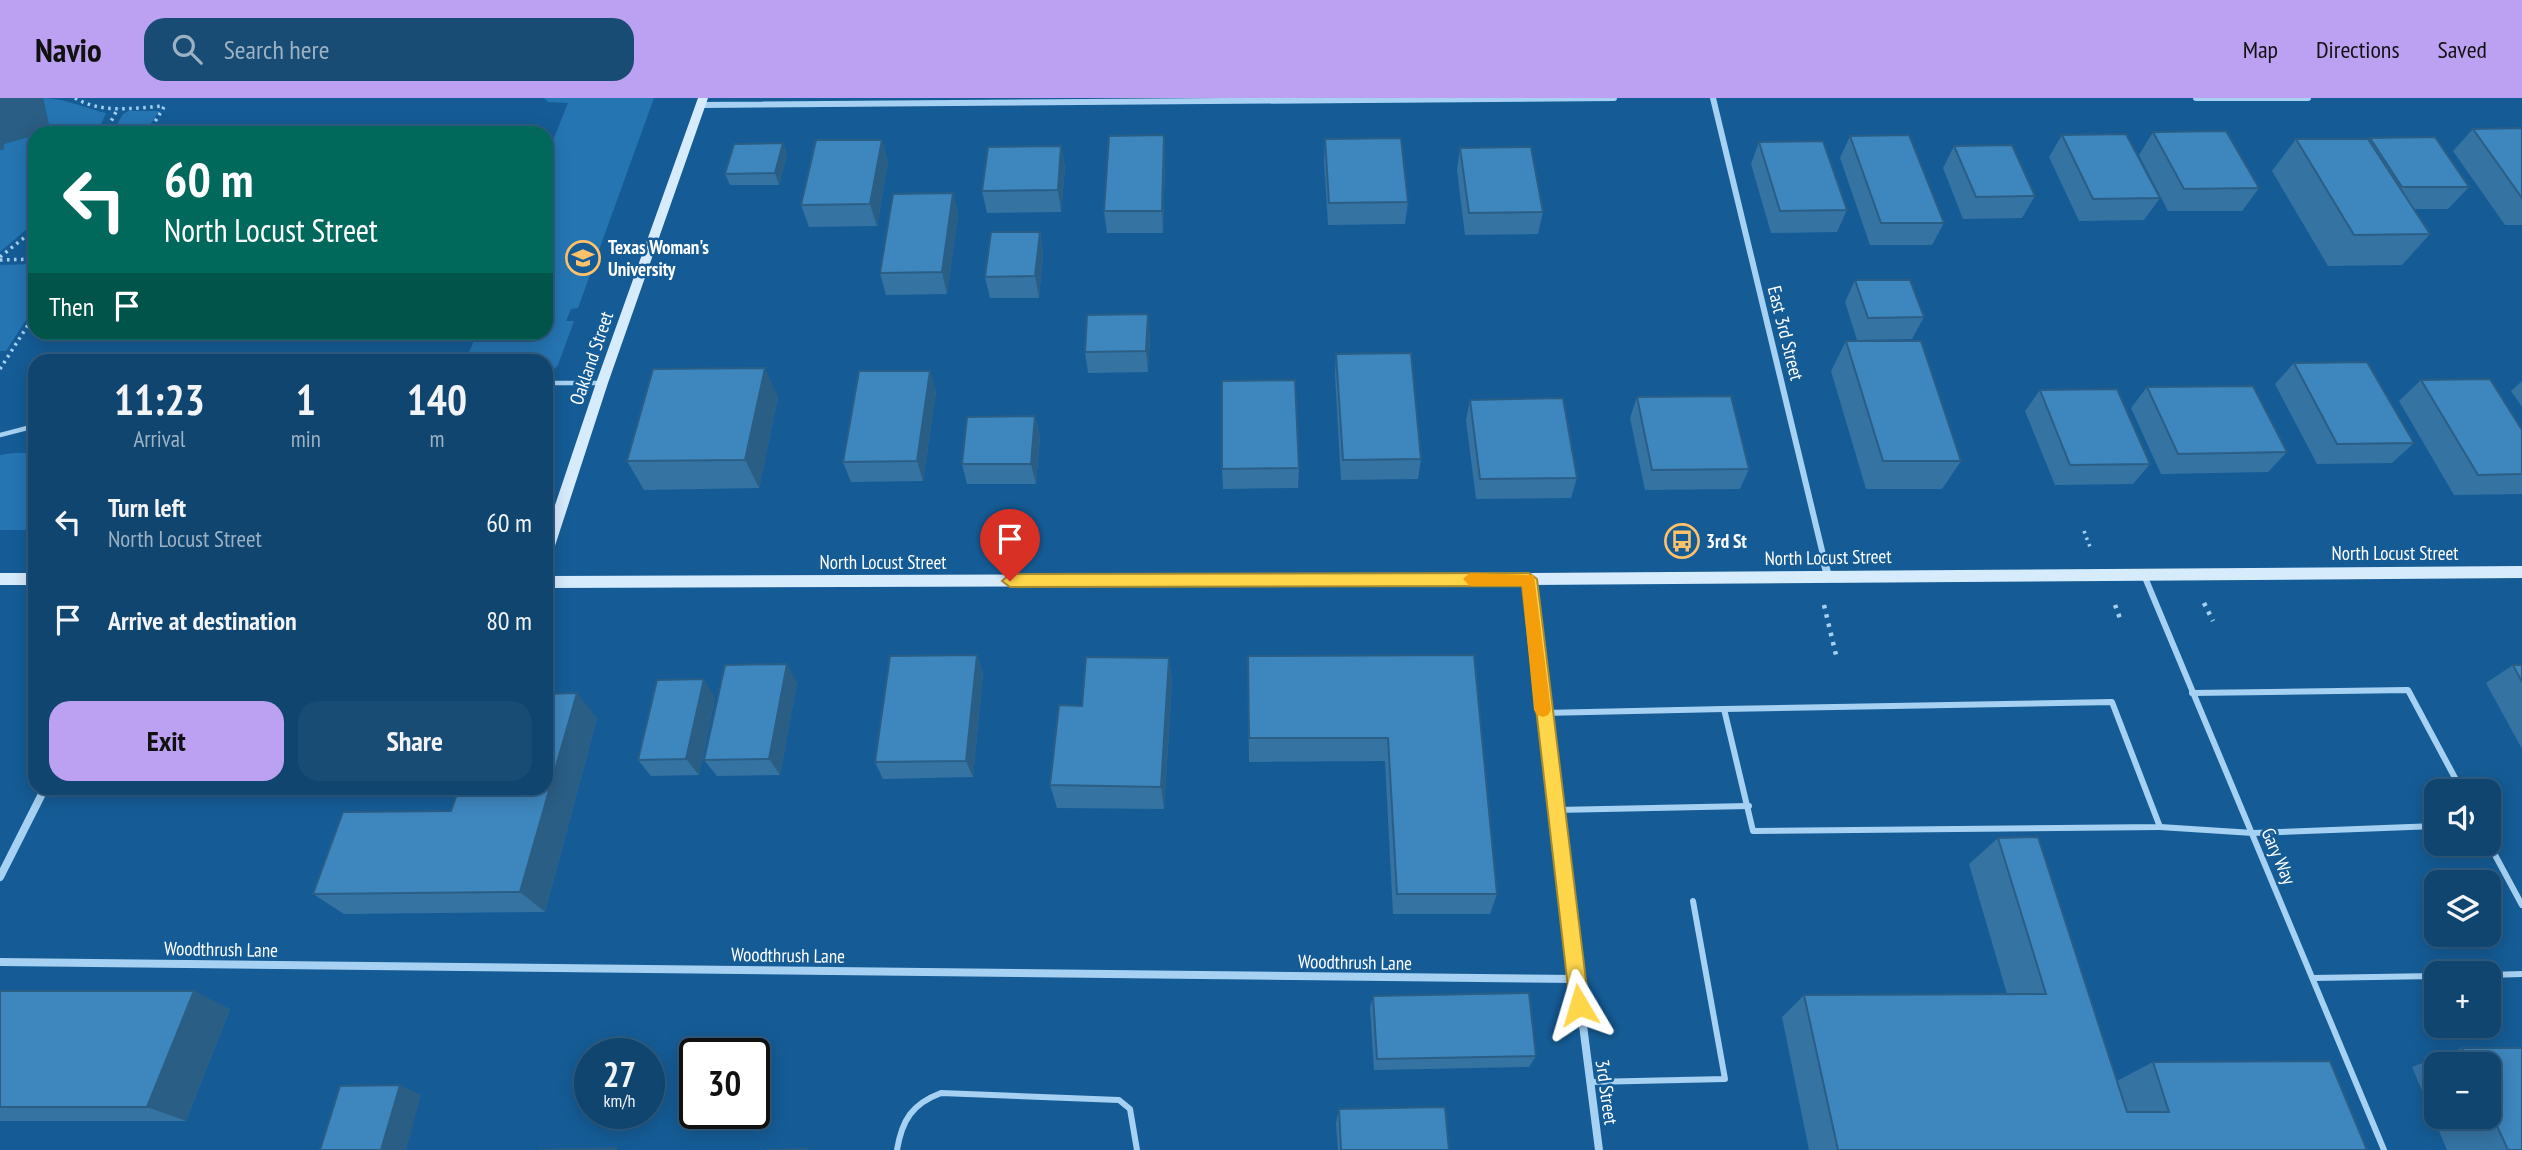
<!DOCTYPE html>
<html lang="en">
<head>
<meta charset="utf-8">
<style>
	body { margin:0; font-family:"PT Sans Narrow",sans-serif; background:#194c75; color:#f1f3f6; height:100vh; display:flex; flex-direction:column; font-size:26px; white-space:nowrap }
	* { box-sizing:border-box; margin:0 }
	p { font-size:23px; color:#9cb1c3 }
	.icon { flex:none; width:38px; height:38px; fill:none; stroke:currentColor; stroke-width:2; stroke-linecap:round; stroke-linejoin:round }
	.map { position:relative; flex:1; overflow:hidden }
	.details { position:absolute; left:28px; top:256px; width:525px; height:441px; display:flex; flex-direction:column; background:#104570; border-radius:21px; box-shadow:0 4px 18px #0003,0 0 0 2px #305d83 }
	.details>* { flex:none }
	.banner { position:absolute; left:28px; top:28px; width:525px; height:214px; border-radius:21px; box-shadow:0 4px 18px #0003,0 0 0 2px #305d83; background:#00695c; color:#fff; overflow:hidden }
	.tools { position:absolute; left:2424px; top:681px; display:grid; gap:14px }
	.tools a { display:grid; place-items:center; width:77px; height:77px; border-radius:14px; background:#104570; box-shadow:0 4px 18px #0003,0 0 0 2px #305d83; font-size:35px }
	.speed { position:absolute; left:574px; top:940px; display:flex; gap:14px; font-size:35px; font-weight:700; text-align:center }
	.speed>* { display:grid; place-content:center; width:91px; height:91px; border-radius:50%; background:#104570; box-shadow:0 4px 18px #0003,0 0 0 2px #305d83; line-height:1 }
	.speed small { font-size:18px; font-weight:400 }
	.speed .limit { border:4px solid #111; border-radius:10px; background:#fff; color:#111 }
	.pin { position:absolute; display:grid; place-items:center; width:60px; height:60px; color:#fff; margin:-72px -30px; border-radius:50% 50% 50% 0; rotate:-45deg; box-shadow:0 0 7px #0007 }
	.pin .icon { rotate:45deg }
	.me { position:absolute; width:77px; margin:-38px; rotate:353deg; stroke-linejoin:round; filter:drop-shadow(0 0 5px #0008) }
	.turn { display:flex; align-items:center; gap:24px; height:147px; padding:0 21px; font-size:32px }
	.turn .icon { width:91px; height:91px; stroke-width:2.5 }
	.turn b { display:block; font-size:49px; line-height:60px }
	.then { display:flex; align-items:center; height:66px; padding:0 21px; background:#0003; gap:14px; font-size:26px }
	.eta { display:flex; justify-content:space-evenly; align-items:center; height:119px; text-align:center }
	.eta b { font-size:42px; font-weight:700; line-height:49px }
	.action { display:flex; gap:14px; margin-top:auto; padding:14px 21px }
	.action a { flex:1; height:80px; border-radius:21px; background:#bca0f2; color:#111; font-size:28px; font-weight:700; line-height:80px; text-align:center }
	.action a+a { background:#194c75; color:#f1f3f6 }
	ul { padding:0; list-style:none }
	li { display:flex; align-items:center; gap:21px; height:98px; padding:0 21px }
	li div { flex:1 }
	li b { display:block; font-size:26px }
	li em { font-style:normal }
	header { display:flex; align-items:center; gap:42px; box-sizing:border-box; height:98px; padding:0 35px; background:#bca0f2; color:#111 }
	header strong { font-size:33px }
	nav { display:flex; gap:38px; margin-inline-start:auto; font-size:24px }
	.search { width:490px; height:63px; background:#194c75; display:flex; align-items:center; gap:18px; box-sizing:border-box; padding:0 24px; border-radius:21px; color:#9cb1c3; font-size:26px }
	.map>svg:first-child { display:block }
	.green { fill:#2575b3 }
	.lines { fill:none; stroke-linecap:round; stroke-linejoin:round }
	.path-far1 { stroke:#a7d1f2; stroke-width:3.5; stroke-dasharray:2.5 4.5; stroke-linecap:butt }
	.path { stroke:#a7d1f2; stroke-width:4.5; stroke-dasharray:3.5 6; stroke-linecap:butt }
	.lane-far1 { stroke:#a7d1f2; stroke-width:4.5 }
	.lane { stroke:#a7d1f2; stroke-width:6 }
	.street-far1 { stroke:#a7d1f2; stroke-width:6 }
	.street { stroke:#a7d1f2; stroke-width:8 }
	.secondary { fill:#d6ebfc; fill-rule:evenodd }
	.wall { fill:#3573a3; fill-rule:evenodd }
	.shaded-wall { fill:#2b5e85 }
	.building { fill:#3e86be; stroke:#2b5e85; stroke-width:2 }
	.route { fill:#ffd54a; stroke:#a68a30; stroke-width:2 }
	.slow { fill:#f59e0b }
	.labels { text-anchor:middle; stroke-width:5; stroke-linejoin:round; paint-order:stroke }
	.poi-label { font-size:19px; font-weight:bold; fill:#fff; stroke:#155c96; text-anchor:start }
	.street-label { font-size:19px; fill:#fff; stroke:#155c96 }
</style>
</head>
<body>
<header>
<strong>Navio</strong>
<div class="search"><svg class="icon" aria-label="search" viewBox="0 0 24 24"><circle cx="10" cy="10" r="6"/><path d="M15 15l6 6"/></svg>Search here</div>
<nav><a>Map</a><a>Directions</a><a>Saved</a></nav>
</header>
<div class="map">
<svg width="2522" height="1052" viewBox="0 0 2522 1052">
	<rect width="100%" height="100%" fill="#155c96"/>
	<!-- green -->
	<g class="green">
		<path d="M43,0C65,0 84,10 106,15L97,35H40L50,32Z"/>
		<path d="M544,0H654L578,210L571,211L566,223H574L558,267L551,274L546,273V262H437L443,259H467L477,235L546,234V60L568,5L548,4Z"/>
		<path d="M129,13H159L145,35H112L123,16Z"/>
		<path d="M35,37V124L0,154V52L4,51V46Z"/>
		<path d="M35,166V208L6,253H0V167Z"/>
		<path d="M13,355H35V432H0V357Z"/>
	</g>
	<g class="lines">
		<!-- path-far1 -->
		<g class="path-far1">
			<path d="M75,0C102,16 134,10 164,8"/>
			<path d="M105,35L118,10"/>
			<path d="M148,35L164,9"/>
			<path d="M0,159L35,131"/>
			<path d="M0,162L35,161"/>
			<path d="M0,271L35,216"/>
			<path d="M2084,433L2090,449"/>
		</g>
		<!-- path -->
		<g class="path">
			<path d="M2204,505L2213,523"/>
			<path d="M1824,507L1836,557"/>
			<path d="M2115,507L2121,523"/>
		</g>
		<!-- lane-far1 -->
		<g class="lane-far1">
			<path d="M546,285H602"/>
			<path d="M0,337L35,328"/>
		</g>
		<!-- lane -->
		<g class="lane">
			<path d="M2144,477L2384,1052"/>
			<path d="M2192,595L2408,592L2462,693"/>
			<path d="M2112,604L2160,729L1753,733L1724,611Z"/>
			<path d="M1543,615L1724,611"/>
			<path d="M1556,712L1749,708"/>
			<path d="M2160,729L2253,735L2436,728"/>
			<path d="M2488,744L2522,807"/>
			<path d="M2488,877L2522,876"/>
			<path d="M2313,880L2436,878"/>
			<path d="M1590,984L1725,981L1693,803"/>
			<path d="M897,1052C902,1022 912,1006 941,995L1119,1002L1130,1011L1137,1052"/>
		</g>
		<!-- street-far1 -->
		<g class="street-far1">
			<path d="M1713,0L1825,465"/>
			<path d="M2196,0H2308"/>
			<path d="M699,7L1614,0"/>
		</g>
		<!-- street -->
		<g class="street">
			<path d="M1824,463L1828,478"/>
			<path d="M1529,481L1543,615L1599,1052"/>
			<path d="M0,779L45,690"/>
			<path d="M0,864L1576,881"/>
		</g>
		<!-- secondary -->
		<g class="secondary">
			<path d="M698,0H708L608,285L553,454L551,458L546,460V434L596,285Z"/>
			<path d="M2522,468V480L1529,487L546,490V478L1529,475Z"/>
			<rect x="0" y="475" width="35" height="12"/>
		</g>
	</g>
	<!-- wall -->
	<g class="wall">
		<path d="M2522,30V127H2505L2453,53L2473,31Z"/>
		<path d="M2153,34L2259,90L2242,113H2168L2139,57Z"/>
		<path d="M1164,37L1165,60L1163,135H1107L1104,113Z"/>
		<path d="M2062,37L2160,100L2144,122L2079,123L2049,59Z"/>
		<path d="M1850,38L1944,125L1932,147H1870L1840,60Z"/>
		<path d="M2370,40L2469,89L2448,111H2414L2430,136L2402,167L2328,168L2272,73L2296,41L2369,42Z"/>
		<path d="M1325,41L1408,104L1405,126L1328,127L1324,63Z"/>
		<path d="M882,42L888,64L877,128L809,129L801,107Z"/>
		<path d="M1759,44L1847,112L1837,134L1771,135L1751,66Z"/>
		<path d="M783,45L787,57L779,87H730L725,76Z"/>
		<path d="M1061,48L1065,70L1061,114L987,115L982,93Z"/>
		<path d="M1954,48L2035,98L2022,120L1963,121L1943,70Z"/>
		<path d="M1460,50L1543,114L1538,136L1465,137L1457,72Z"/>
		<path d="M953,95L958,117L947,196L886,197L880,175Z"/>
		<path d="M1040,134L1043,156L1039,200H990L985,179Z"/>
		<path d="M1855,182L1924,219L1912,241L1857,242L1845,204Z"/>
		<path d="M1150,237L1148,274L1088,275L1085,254Z"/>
		<path d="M1846,243L1961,363L1942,391H1866L1831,273Z"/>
		<path d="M1336,256L1421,361L1418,381L1341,382L1335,277Z"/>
		<path d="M2294,265L2414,345L2392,365L2317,366L2275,286Z"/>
		<path d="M2421,282L2522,332V396L2454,397L2399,303Z"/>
		<path d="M2522,283V309L2511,293Z"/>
		<path d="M2147,289L2287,354L2268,374L2161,376L2131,310Z"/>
		<path d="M2040,292L2150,366L2133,386L2055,387L2025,313Z"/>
		<path d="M936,293L923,383L851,384L843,364Z"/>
		<path d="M778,299L759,390L644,392L627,363Z"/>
		<path d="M1637,299L1749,371L1740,391L1645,392L1630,320Z"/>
		<path d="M1470,302L1577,380L1571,400L1476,401L1466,322Z"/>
		<path d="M1035,318L1040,338L1036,386H967L962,366Z"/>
		<path d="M1299,370L1298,390L1223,391L1222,371Z"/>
		<path d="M977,557L983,575L973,679L883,681L875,664Z"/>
		<path d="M1474,557L1497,796L1490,816H1393L1385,663L1249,664L1248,558Z"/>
		<path d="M1169,560L1172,585L1164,711L1057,710L1050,687L1082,608Z"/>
		<path d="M2513,567H2522V651L2486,585Z"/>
		<path d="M797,584L780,677L717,678L704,662Z"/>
		<path d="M715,599L699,677L651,678L638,662Z"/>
		<path d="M597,620L545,814L344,816L313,796L451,713Z"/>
		<path d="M380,690H446L444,697H389Z"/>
		<path d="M1998,740L2117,983L2153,964L2367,1052H1809L1782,919L1804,897L2007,896L1969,766Z"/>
		<path d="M0,893L230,911L186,1023H0Z"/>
		<path d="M1373,898L1536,958L1529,969L1374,972L1370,910Z"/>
		<path d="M2462,950H2522V1052H2447L2412,969ZM2436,966H2488V1018H2436Z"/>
		<path d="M1339,1011L1449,1052H1338L1336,1025Z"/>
	</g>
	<!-- shaded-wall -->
	<g class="shaded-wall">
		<path d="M0,0H43L50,32L40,35H35V37L4,46V51L0,52Z"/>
		<path d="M1164,37L1165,60L1163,135L1162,113Z"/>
		<path d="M882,42L888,64L877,128L870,106Z"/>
		<path d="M783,45L787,57L779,87L775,75Z"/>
		<path d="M1061,48L1065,70L1061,114L1058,92Z"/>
		<path d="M953,95L958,117L947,196L942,174Z"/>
		<path d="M1040,134L1043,156L1039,200L1035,178Z"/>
		<path d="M1148,216L1150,237L1148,274L1146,253Z"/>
		<path d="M765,270L778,299L759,390L745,362Z"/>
		<path d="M930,273L936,293L923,383L917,363Z"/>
		<path d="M1035,318L1040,338L1036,386L1031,366Z"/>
		<path d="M977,557L983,575L973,679L966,663Z"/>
		<path d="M1169,560L1172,585L1164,711L1161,689Z"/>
		<path d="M787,566L797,584L780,677L769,661Z"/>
		<path d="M704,581L715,599L699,677L686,661Z"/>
		<path d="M577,595L597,620L545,814L520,794Z"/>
		<path d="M436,690H446L444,697Z"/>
		<path d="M194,893L230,911L186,1023L147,1009Z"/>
		<path d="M400,987L421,997L406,1052H381Z"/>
	</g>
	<!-- building -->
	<g class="building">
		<path d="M2522,30V100L2473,31Z"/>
		<path d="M2226,33L2259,90L2184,91L2153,34Z"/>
		<path d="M2126,36L2160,100L2093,101L2062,37Z"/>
		<path d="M1164,37L1162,113H1104L1109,38Z"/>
		<path d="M1909,37L1944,125H1881L1850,38Z"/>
		<path d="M2435,39L2469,89H2402L2370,40Z"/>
		<path d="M1401,40L1408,104L1329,105L1325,41Z"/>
		<path d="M2296,41H2368L2430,136L2354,137Z"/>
		<path d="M816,42H882L870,106L801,107Z"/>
		<path d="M1823,43L1847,112L1780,113L1759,44Z"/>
		<path d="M783,45L775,75L725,76L734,46Z"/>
		<path d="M2012,47L2035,98L1976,99L1954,48Z"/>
		<path d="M1061,48L1058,92L982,93L988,49Z"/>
		<path d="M1531,49L1543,114L1469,115L1460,50Z"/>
		<path d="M953,95L942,174L880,175L893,96Z"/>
		<path d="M991,134H1040L1035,178L985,179Z"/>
		<path d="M1855,182H1910L1924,219L1868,220Z"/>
		<path d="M1148,216L1146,253L1085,254L1087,217Z"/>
		<path d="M1846,243H1921L1961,363H1883Z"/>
		<path d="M1411,255L1421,361L1343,362L1336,256Z"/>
		<path d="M2367,264L2414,345L2337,346L2294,265Z"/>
		<path d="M765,270L745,362L627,363L653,271Z"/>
		<path d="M859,273H930L917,363L843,364Z"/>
		<path d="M2490,281L2522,332V376L2478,377L2421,282Z"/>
		<path d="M1295,282L1299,370L1222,371V283Z"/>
		<path d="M2253,288L2287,354L2178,356L2147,289Z"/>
		<path d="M2117,291L2150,366L2070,367L2040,292Z"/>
		<path d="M1731,298L1749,371L1652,372L1637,299Z"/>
		<path d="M1563,300L1577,380L1480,381L1470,302Z"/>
		<path d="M1035,318L1031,366H962L967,319Z"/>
		<path d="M977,557L966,663L875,664L890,558Z"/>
		<path d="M1474,557L1497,796H1397L1388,640H1249L1248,558Z"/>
		<path d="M1086,559L1169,560L1161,689L1050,687L1059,607L1082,608Z"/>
		<path d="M787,566L769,661L704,662L725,567Z"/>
		<path d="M2513,567H2522V584Z"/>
		<path d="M704,581L686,661L638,662L657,582Z"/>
		<path d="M577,595L520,794L313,796L343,714L451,713L459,690H546V596Z"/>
		<path d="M2038,739L2127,1014H2169L2153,964L2330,963L2367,1052H1838L1804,897L2046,896L1998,740Z"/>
		<path d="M0,893H194L147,1009H0Z"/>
		<path d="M1529,895L1536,958L1377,961L1373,898Z"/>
		<path d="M2462,950H2522V1052H2508L2488,1008V966H2470Z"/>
		<path d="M400,987L381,1052H320L340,988Z"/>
		<path d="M1445,1009L1449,1052H1341L1339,1011Z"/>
		<path d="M616,1050V1052H539Z"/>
		<path d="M808,1051V1052H766Z"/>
	</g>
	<!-- route -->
	<path class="route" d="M1529,475L1537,481L1589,907L1586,913L1579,916L1573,913L1570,907L1522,488L1010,489L1002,483L1010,476Z"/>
	<!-- slow -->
	<path class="slow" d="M1470,475L1534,477L1551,612L1548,617L1543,619L1537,617L1534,612L1522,488H1470L1463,481Z"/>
	<!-- icons -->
	<defs>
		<g id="university-ring" transform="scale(1.75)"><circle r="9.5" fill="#155c96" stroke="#ffc268" stroke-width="1.5"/><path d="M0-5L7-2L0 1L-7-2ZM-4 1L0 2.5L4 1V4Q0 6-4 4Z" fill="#ffc268"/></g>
		<g id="bus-ring" transform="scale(1.75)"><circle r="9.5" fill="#155c96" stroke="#ffc268" stroke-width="1.5"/><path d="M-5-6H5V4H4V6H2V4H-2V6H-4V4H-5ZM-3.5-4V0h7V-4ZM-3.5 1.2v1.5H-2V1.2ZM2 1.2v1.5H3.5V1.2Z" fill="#ffc268"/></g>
	</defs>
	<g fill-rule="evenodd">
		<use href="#university-ring" x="583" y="160"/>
		<use href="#bus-ring" x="1682" y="443"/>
	</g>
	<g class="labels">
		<!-- poi labels -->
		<g class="poi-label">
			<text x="608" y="156">Texas Woman's<tspan x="608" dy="22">University</tspan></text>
			<text x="1706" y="450">3rd St</text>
		</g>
		<!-- street labels -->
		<g class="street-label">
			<text transform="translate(1786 235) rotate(76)" y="7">East 3rd Street</text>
			<text transform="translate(591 260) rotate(-71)" y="7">Oakland Street</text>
			<text x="2395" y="462">North Locust Street</text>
			<text transform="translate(1828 459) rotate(-1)" y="7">North Locust Street</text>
			<text x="883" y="471">North Locust Street</text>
			<text transform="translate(2279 758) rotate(67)" y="7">Gary Way</text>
			<text transform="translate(221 851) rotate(1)" y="7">Woodthrush Lane</text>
			<text transform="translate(788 857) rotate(1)" y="7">Woodthrush Lane</text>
			<text transform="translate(1355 864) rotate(1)" y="7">Woodthrush Lane</text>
			<text transform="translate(1607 994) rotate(82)" y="7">3rd Street</text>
		</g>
	</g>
</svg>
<div class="tools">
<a><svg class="icon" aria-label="sound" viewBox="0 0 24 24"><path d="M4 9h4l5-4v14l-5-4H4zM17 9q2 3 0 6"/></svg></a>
<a><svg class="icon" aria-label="layers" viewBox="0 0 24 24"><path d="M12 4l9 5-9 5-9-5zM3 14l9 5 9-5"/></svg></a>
<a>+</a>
<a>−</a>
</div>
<div class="speed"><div>27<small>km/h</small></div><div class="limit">30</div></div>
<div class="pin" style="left:1010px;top:483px;background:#d93025"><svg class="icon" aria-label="arrive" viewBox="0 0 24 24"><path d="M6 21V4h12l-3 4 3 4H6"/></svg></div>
<svg class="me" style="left:1579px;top:907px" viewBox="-20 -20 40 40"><path d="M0-17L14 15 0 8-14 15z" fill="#ffd54a" stroke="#fff" stroke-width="4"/></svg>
<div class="banner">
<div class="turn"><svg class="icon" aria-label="left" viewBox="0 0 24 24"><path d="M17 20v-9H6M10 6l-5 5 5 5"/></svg><div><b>60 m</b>North Locust Street</div></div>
<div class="then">Then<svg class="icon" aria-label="arrive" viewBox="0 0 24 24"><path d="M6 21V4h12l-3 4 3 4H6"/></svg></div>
</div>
<section class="details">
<div class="eta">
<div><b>11:23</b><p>Arrival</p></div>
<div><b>1</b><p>min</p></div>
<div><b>140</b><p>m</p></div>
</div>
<ul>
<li><svg class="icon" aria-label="left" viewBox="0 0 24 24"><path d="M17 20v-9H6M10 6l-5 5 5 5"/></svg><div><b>Turn left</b><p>North Locust Street</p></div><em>60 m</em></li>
<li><svg class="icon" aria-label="arrive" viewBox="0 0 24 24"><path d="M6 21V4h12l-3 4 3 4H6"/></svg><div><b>Arrive at destination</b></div><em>80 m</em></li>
</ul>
<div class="action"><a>Exit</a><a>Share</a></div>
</section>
</div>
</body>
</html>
